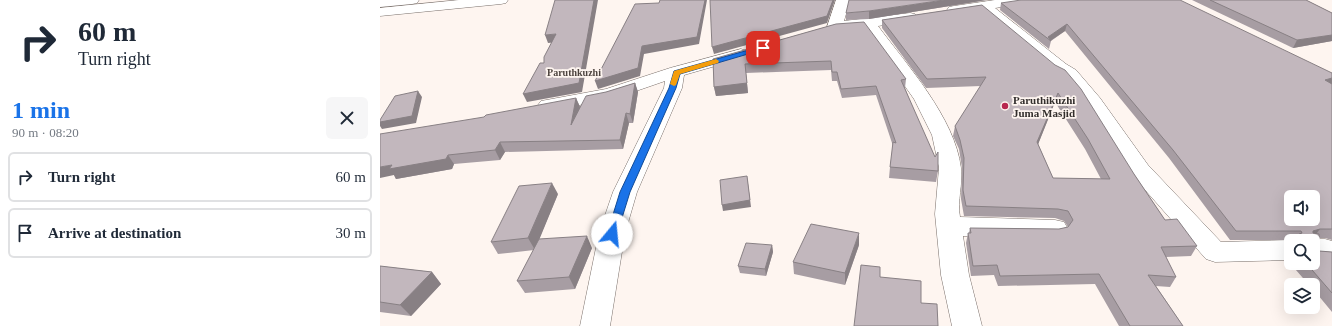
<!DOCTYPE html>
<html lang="en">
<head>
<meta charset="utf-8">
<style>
	body { margin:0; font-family:Georgia,serif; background:#f6f6f7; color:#1f2937; height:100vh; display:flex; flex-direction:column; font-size:15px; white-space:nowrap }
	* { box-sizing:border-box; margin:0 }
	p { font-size:13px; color:#747a83 }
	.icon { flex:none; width:22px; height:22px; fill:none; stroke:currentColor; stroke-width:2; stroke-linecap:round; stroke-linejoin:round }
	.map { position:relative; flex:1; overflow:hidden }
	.drawer { display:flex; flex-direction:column; background:#fff; width:380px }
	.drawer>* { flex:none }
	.hud { background:#fff; color:#1f2937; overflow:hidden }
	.buttons { position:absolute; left:904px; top:190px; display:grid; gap:8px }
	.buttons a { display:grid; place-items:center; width:36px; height:36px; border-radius:6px; background:#fff; box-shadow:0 4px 16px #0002; font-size:20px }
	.pin { position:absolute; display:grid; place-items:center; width:34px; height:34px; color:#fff; margin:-17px; border-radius:8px; box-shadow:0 2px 6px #0006 }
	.me { position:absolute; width:44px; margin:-22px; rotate:17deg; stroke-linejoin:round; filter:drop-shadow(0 0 3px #0008) }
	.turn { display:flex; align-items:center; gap:14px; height:84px; padding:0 12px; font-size:18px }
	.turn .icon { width:52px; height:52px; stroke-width:2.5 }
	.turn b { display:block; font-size:28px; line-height:34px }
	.round { display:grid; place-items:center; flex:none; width:42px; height:42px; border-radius:6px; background:#f6f6f7 }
	.summary { display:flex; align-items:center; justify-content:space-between; height:68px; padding:0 12px }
	h1 { font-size:24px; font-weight:700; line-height:30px; color:#1a73e8 }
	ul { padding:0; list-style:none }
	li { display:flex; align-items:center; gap:12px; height:50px; margin:0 8px 6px; padding:0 4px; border:2px solid #e0e1e3; border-radius:6px }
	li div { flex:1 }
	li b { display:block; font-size:15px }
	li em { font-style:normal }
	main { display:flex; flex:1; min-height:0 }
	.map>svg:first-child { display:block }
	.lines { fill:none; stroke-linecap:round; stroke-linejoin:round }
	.minor-casing { stroke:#796f6a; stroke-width:1 }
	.highway-casing { stroke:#796f6a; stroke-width:1 }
	.minor { fill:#fff; fill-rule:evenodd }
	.highway { fill:#fff; fill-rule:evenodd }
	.wall { fill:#a79da3; fill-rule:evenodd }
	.shaded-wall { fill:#888084 }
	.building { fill:#c2b7bd; stroke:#888084; fill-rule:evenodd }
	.route { fill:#1a73e8; stroke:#114b97 }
	.slow { fill:#f59e0b }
	.poi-dot { fill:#b8274f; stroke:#fef5f0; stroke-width:1.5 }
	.labels { text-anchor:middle; stroke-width:3.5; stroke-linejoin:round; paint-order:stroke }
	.far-neighbourhood-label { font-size:10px; font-weight:bold; fill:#4d443f; stroke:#fef5f0 }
	.poi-label { font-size:11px; font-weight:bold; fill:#322e2c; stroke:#fef5f0; text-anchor:start }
</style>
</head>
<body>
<main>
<section class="drawer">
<div class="hud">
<div class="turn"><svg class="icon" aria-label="right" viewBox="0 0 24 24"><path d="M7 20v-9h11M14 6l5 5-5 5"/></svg><div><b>60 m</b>Turn right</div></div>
</div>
<div class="summary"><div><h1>1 min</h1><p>90 m · 08:20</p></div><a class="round"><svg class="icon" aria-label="close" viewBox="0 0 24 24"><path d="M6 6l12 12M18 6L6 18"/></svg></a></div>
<ul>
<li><svg class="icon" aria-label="right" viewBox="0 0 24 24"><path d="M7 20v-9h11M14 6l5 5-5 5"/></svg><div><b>Turn right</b></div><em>60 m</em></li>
<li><svg class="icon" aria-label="arrive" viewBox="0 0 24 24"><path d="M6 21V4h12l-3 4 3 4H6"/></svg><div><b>Arrive at destination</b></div><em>30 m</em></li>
</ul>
</section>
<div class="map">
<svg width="952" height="326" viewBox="0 0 952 326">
	<rect width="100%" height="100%" fill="#fef5f0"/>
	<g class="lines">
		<!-- minor casing -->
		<g class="minor-casing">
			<g id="minor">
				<path d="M79,0H128L126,3L121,4L0,16V8Z"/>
				<path d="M456,0H470L464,21L530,13L535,14L537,17L535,20L530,21L498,26C527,65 575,118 581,168C583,184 577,201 580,217L675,220L684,222L688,229L684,236L675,238L583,236L589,275L602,326H572L561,275L555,214L559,168L552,135L534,99L484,28L456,32L450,30L447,27Z"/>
				<path d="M615,0H651L649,3L615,8L686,64L696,70L720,98L768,165L841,242L911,240L914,241H911V260L835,262L826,259L752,175L706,105L684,78L674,72L601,10L574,14L569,13L567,10L569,7L574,6Z"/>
				<path d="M361,49L367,51L369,54L367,57L304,75L302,88L257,192L245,233L230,326H200L219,233L233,192L284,88L285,81L236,98L168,111L161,109L158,105L161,101L226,89L290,68Z"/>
				<path d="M933,239H945L952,241V261L945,259H933V241H927Z"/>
			</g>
		</g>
		<!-- highway casing -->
		<g class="highway-casing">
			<path id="highway" d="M0,0H39L37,3L32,4L0,7Z"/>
		</g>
		<!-- minor -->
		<use href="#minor" class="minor"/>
		<!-- highway -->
		<use href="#highway" class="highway"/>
	</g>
	<!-- wall -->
	<g class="wall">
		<path d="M607,0L489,19L466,20V13Z"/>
		<path d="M812,0H926L952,13V41L913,48Z"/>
		<path d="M621,3L952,73V240L945,238H939V251L952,252V312L933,289V285H929L909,262L911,259V263H933V241H914V240H850L789,158L685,31L671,41L669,49L620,10Z"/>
		<path d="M602,5L754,174L785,220L817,246L811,256L786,257L796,277L790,287L776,286L803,326H739L715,284L618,286L614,275L591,276L586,243L588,233H589L590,228L679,229L688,227L684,221L675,218L584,216L581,199L582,168L579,149L573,136L575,126L601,86L546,88L502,28V20ZM675,102L705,149L721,179L673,178L658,144Z"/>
		<path d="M456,24L526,79L525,88L558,171L556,182L509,178L510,167L513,146L496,95L462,98L457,81H452L451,70L366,73L368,93L336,96L334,87L333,59Z"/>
		<path d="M255,83L258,92L253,123H249L243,149L125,152L120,160L74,164L72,169L16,179L14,175L196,98L200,107L199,110L226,92Z"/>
		<path d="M178,194L159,239L212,248L195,289L145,293L137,281L154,250L118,254L111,242Z"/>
		<path d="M392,245L393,252L386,276L360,273L358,266Z"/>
		<path d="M479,245L465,285L414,274L413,262Z"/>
		<path d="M0,266L52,272L61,284L31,316L0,312Z"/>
	</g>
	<!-- shaded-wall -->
	<g class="shaded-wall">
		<path d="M214,0H218L202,92L147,102L143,94Z"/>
		<path d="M325,0H327L319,44L264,54L260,76L218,89L215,81Z"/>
		<path d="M453,0H455L447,23L334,54L332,47Z"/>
		<path d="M564,0H607L489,19V11Z"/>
		<path d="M687,24L685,31L670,41L668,37Z"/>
		<path d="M176,34L179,42L168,43L165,35Z"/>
		<path d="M952,35V41L913,48L917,40Z"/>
		<path d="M365,64L368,93L336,96L334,87Z"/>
		<path d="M952,78V85L945,80Z"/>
		<path d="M255,83L258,92L253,123L250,114Z"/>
		<path d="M38,91L42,97L36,123L2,129L0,126V122Z"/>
		<path d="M678,93L675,102L655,152L657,142Z"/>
		<path d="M196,98L200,107L195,134L191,125Z"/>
		<path d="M246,113L249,123L243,149L240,140Z"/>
		<path d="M120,142L125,152L120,160L115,150Z"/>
		<path d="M68,155L74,164L72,169L16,179L14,175L0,178V167Z"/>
		<path d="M367,176L371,207L343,211L342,205Z"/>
		<path d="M172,183L178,194L155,250L148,238Z"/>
		<path d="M940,229L933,238V231Z"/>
		<path d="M479,233V245L465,285V273Z"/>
		<path d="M207,236L212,248L195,289L189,277Z"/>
		<path d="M392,245L393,252L386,276L385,269Z"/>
		<path d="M52,272L61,284L31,316L20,305Z"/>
	</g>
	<!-- building -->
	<g class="building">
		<path d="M175,0H214L199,83L143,94L160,63H164V57L176,34L165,35Z"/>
		<path d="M280,0H325L317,37L262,46L258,68L215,81L255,4L279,3Z"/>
		<path d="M330,0H453L447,16L332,47Z"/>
		<path d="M469,0H564L489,11L466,13Z"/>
		<path d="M641,0H800L952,73V78L945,80L952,84V229H940L933,231V233L939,234V251L952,252V293L926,263H933V241H919V234L922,233L921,231H856L793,150L687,24L668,37L671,41L621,3ZM911,197H933V219H911Z"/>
		<path d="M830,0H926L952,13V35L917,40Z"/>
		<path d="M602,5L675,65L685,70L701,89L754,174L785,220L797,219L817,246L781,247L796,277L768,275L803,326H750L719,274L620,276L617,265L593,266L588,233H591L590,228L679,229L688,227L693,220L688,211L678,209L586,206L583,190L584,158L580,140L575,126L606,77L547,79L502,20ZM678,93L708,139L730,179L673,178L657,142Z"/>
		<path d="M484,22L526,79L521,80L555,157L558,152V171L510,167L513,142L516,143L496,86L461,89L457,72H452L451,61L365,64L367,83L334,87L333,59L456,24Z"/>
		<path d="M255,83L250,114L246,113L240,140L120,142L115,150L68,155L66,159L9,169L12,165L0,167V134L104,117L106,115L196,98L191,125L206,96L226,92Z"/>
		<path d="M38,91L32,116L0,122V120L15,96Z"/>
		<path d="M367,176L370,200L342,205L340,180Z"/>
		<path d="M172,183L148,238L111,242L139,186Z"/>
		<path d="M431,224L479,233L465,273L413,262Z"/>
		<path d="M207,236L189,277L137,281L159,239Z"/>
		<path d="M366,243L392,245L385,269L358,266Z"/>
		<path d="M481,265L500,267V277L541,281V303L557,304L558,326H474Z"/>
		<path d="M0,266L52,272L20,305L0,302Z"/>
	</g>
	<!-- route -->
	<path class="route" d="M383,46L386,48L385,49L300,74L296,88L250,192L237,234L236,236H228L227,234L240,192L289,88L294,71Z"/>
	<!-- slow -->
	<path class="slow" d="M336,59L339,61L338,63L300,74L296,85L294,86L290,84L294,71Z"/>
	<!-- markers -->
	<circle class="poi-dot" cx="625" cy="106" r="4"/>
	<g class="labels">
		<!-- far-neighbourhood labels -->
		<g class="far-neighbourhood-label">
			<text x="194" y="76">Paruthkuzhi</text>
		</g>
		<!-- poi labels -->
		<g class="poi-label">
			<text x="633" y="104">Paruthikuzhi<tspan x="633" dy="13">Juma Masjid</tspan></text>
		</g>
	</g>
</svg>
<div class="buttons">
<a><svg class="icon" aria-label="sound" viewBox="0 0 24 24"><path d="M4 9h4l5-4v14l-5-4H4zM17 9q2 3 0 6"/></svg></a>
<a><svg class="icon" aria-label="search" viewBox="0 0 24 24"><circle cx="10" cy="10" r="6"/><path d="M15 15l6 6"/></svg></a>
<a><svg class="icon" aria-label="layers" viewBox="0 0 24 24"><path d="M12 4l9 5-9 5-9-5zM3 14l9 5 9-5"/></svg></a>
</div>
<div class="pin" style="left:383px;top:48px;background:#d93025"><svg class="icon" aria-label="arrive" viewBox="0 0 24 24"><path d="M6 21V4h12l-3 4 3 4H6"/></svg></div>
<svg class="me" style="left:232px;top:234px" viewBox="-20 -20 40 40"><circle r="19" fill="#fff"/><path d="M0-13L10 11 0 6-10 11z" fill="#1a73e8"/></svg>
</div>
</main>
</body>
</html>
